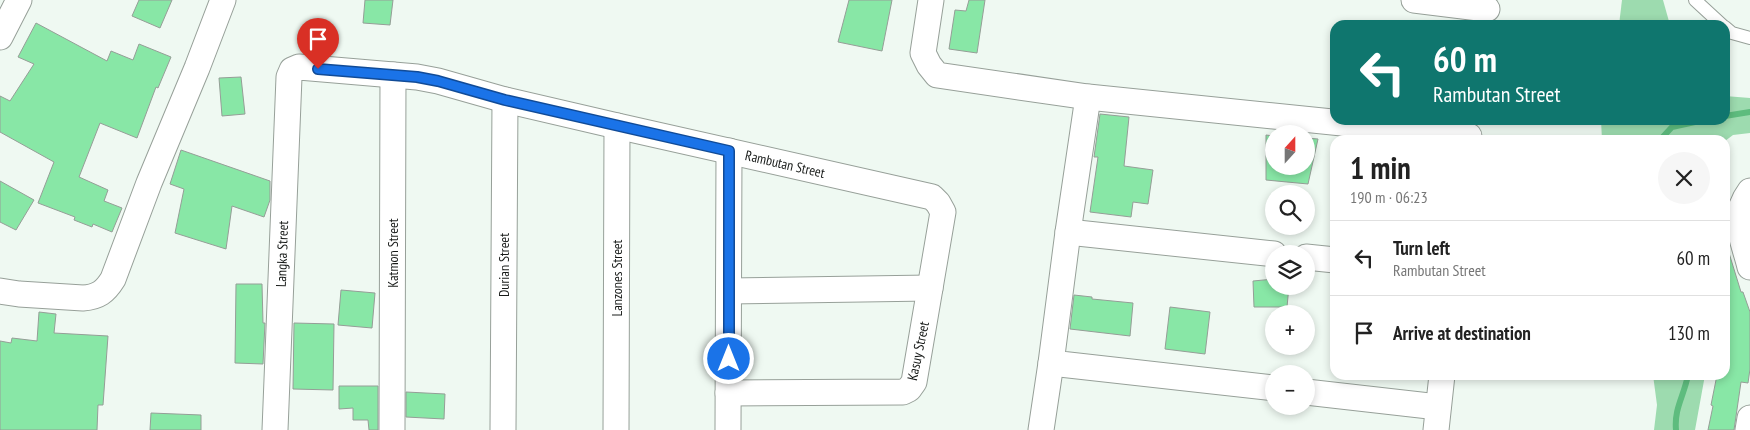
<!DOCTYPE html>
<html lang="en">
<head>
<meta charset="utf-8">
<style>
	body { margin:0; font-family:"PT Sans Narrow",sans-serif; background:#f6f6f6; color:#222; height:100vh; display:flex; flex-direction:column; font-size:19px; white-space:nowrap }
	* { box-sizing:border-box; margin:0 }
	p { font-size:16px; color:#767676 }
	.icon { flex:none; width:28px; height:28px; fill:none; stroke:currentColor; stroke-width:2; stroke-linecap:round; stroke-linejoin:round }
	.map { position:relative; flex:1; overflow:hidden }
	.side { position:absolute; left:1330px; top:135px; width:400px; height:245px; display:flex; flex-direction:column; background:#fff; border-radius:15px; box-shadow:0 2px 8px #0003 }
	.side>* { flex:none }
	.banner { position:absolute; left:1330px; top:20px; width:400px; height:105px; border-radius:15px; box-shadow:0 2px 8px #0003; background:#0f766e; color:#fff; overflow:hidden }
	.needle { width:32px; rotate:21deg }
	.fabs { position:absolute; left:1265px; top:125px; display:grid; gap:10px }
	.fabs a { display:grid; place-items:center; width:50px; height:50px; border-radius:50%; background:#fff; box-shadow:0 2px 8px #0003; font-size:25px }
	.pin { position:absolute; display:grid; place-items:center; width:42px; height:42px; color:#fff; margin:-51px -21px; border-radius:50% 50% 50% 0; rotate:-45deg; box-shadow:0 0 5px #0007 }
	.pin .icon { rotate:45deg }
	.me { position:absolute; width:55px; margin:-28px; rotate:0deg; stroke-linejoin:round; filter:drop-shadow(0 0 4px #0008) }
	.turn { display:flex; align-items:center; gap:18px; height:105px; padding:0 20px; font-size:22px }
	.turn .icon { width:65px; height:65px; stroke-width:2.5 }
	.turn b { display:block; font-size:35px; line-height:42px }
	.round { display:grid; place-items:center; flex:none; width:52px; height:52px; border-radius:26px; background:#f6f6f6 }
	.summary { display:flex; align-items:center; justify-content:space-between; height:85px; padding:0 20px }
	h1 { font-size:30px; font-weight:600; line-height:38px }
	ul { padding:0; list-style:none }
	li { display:flex; align-items:center; gap:15px; height:75px; padding:0 20px; border-top:1px solid #e0e0e0 }
	li div { flex:1 }
	li b { display:block; font-size:19px }
	li em { font-style:normal }
	.map>svg:first-child { display:block }
	.green { fill:#9ddbaf }
	.lines { fill:none; stroke-linecap:round; stroke-linejoin:round }
	.stream { stroke:#5ebc7e; stroke-width:6 }
	.building { fill:#88e7a6; stroke:#959e97 }
	.lane-casing { stroke:#97a099; stroke-width:14 }
	.street-casing { stroke:#97a099; stroke-width:27 }
	.lane { stroke:#fff; stroke-width:12 }
	.street { stroke:#fff; stroke-width:25 }
	.route-casing { stroke:#114b97; stroke-width:12 }
	.route { stroke:#1a73e8; stroke-width:9 }
	.labels { text-anchor:middle; stroke-width:4.5; stroke-linejoin:round; paint-order:stroke }
	.street-label { font-size:14px; fill:#161917; stroke:#fff }
</style>
</head>
<body>
<div class="map">
<svg width="1750" height="430" viewBox="0 0 1750 430">
	<rect width="100%" height="100%" fill="#eff9f2"/>
	<!-- green -->
	<g class="green">
		<path d="M1622,0H1663L1670,25H1619Z"/>
		<path d="M1725,96L1750,98V133L1733,135L1725,141L1602,140L1601,120H1725Z"/>
		<path d="M1653,375H1705L1695,430H1654L1657,405Z"/>
	</g>
	<g class="lines">
		<!-- stream -->
		<g class="stream">
			<path d="M1725,116L1750,112"/>
			<path d="M1660,140L1672,127L1704,120"/>
			<path d="M1676,430C1674,408 1684,396 1688,375"/>
		</g>
	</g>
	<!-- building -->
	<g class="building">
		<path d="M139,0H172L160,28L132,16Z"/>
		<path d="M365,0H393L390,25L363,23Z"/>
		<path d="M849,0H892L882,51L838,42Z"/>
		<path d="M969,0H985L977,53L949,49L955,10L966,11Z"/>
		<path d="M36,23L107,61L111,51L133,60L139,44L171,57L158,88L156,87L137,138L100,123L79,177L108,190L104,201L122,208L112,232L93,224L92,227L74,220L75,217L38,203L54,162L0,132V96L10,101L34,64L18,57Z"/>
		<path d="M241,77L245,114L222,116L219,78Z"/>
		<path d="M1100,114L1129,117L1124,166L1153,170L1148,204L1133,202L1131,217L1090,212L1098,157H1094Z"/>
		<path d="M1266,135L1274,136V166H1306V138L1318,139L1308,184L1266,180Z"/>
		<path d="M181,150L270,181V200L264,217L232,206L226,249L175,233L184,189L170,184Z"/>
		<path d="M0,181L34,200L16,230L0,222Z"/>
		<path d="M1725,253H1729L1741,292H1743L1750,312V369L1748,383L1741,382L1734,430H1708L1713,406L1711,405L1717,375H1725Z"/>
		<path d="M1274,279V286H1289L1287,307H1254L1253,281Z"/>
		<path d="M236,284H262L263,323H265L263,364L235,363Z"/>
		<path d="M341,290L375,293L372,328L338,325Z"/>
		<path d="M1074,295L1092,297V299L1133,303L1130,336L1070,329Z"/>
		<path d="M1170,307L1210,312L1205,354L1165,349Z"/>
		<path d="M39,312L56,314L54,333L108,336L103,405H98L97,430H0V341L11,343L12,338L37,341Z"/>
		<path d="M294,323L334,324L333,390L293,389Z"/>
		<path d="M339,386H378V430H369L368,420H353V408L339,409Z"/>
		<path d="M406,392L445,394L444,419L406,417Z"/>
		<path d="M151,413L201,415V430H150Z"/>
	</g>
	<g class="lines">
		<!-- lane casing -->
		<g class="lane-casing">
			<g id="lane">
				<path d="M1695,0L1722,25"/>
				<path d="M1725,27L1732,33L1750,38"/>
			</g>
		</g>
		<!-- street casing -->
		<g class="street-casing">
			<g id="street">
				<path d="M931,0L923,53L929,65L937,75L1088,97L1469,136"/>
				<path d="M1414,0L1487,9"/>
				<path d="M0,37L19,0"/>
				<path d="M1088,97L1068,232L1051,363L1274,388"/>
				<path d="M1750,191C1730,218 1743,238 1750,267"/>
				<path d="M1068,232L1274,254"/>
				<path d="M1306,257L1335,260"/>
				<path d="M0,291L19,294L83,298C98,297 105,292 113,279L149,183L197,68L223,0"/>
				<path d="M729,291L930,288"/>
				<path d="M1306,392L1438,407"/>
				<path d="M275,430L289,77L292,70L299,67L417,77L438,81L505,100L617,126L932,197L938,203L943,212L914,382L909,389L903,392L728,393"/>
				<path d="M392,430L393,75"/>
				<path d="M503,430L505,100"/>
				<path d="M616,430L617,126"/>
				<path d="M728,430L729,151"/>
				<path d="M1041,430L1051,363"/>
				<path d="M1436,430L1442,375"/>
				<path d="M1748,430L1750,418"/>
			</g>
		</g>
		<!-- lane -->
		<use href="#lane" class="lane"/>
		<!-- street -->
		<use href="#street" class="street"/>
	</g>
	<g class="lines">
		<!-- route casing -->
		<g class="route-casing">
			<path id="route" d="M318,69L417,77L438,81L505,100L729,151V359"/>
		</g>
		<!-- route -->
		<use href="#route" class="route"/>
	</g>
	<g class="labels">
		<!-- street labels -->
		<g class="street-label">
			<text transform="translate(785 164) rotate(13)" y="5">Rambutan Street</text>
			<text transform="translate(393 253) rotate(-90)" y="5">Katmon Street</text>
			<text transform="translate(282 254) rotate(-88)" y="5">Langka Street</text>
			<text transform="translate(504 265) rotate(-90)" y="5">Durian Street</text>
			<text transform="translate(617 278) rotate(-90)" y="5">Lanzones Street</text>
			<text transform="translate(918 351) rotate(-78)" y="5">Kasuy Street</text>
		</g>
	</g>
</svg>
<div class="fabs">
<a><svg class="needle" viewBox="-14 -14 28 28"><path d="M0-13l5 13h-10z" fill="#e53935"/><path d="M0 13l5-13h-10z" fill="#767676"/></svg></a>
<a><svg class="icon" aria-label="search" viewBox="0 0 24 24"><circle cx="10" cy="10" r="6"/><path d="M15 15l6 6"/></svg></a>
<a><svg class="icon" aria-label="layers" viewBox="0 0 24 24"><path d="M12 4l9 5-9 5-9-5zM3 14l9 5 9-5"/></svg></a>
<a>+</a>
<a>−</a>
</div>
<div class="pin" style="left:318px;top:69px;background:#d93025"><svg class="icon" aria-label="arrive" viewBox="0 0 24 24"><path d="M6 21V4h12l-3 4 3 4H6"/></svg></div>
<svg class="me" style="left:729px;top:359px" viewBox="-20 -20 40 40"><circle r="17" fill="#1a73e8" stroke="#fff" stroke-width="3"/><path d="M0-11L8 9 0 5-8 9z" fill="#fff"/></svg>
<div class="banner">
<div class="turn"><svg class="icon" aria-label="left" viewBox="0 0 24 24"><path d="M17 20v-9H6M10 6l-5 5 5 5"/></svg><div><b>60 m</b>Rambutan Street</div></div>
</div>
<section class="side">
<div class="summary"><div><h1>1 min</h1><p>190 m · 06:23</p></div><a class="round"><svg class="icon" aria-label="close" viewBox="0 0 24 24"><path d="M6 6l12 12M18 6L6 18"/></svg></a></div>
<ul>
<li><svg class="icon" aria-label="left" viewBox="0 0 24 24"><path d="M17 20v-9H6M10 6l-5 5 5 5"/></svg><div><b>Turn left</b><p>Rambutan Street</p></div><em>60 m</em></li>
<li><svg class="icon" aria-label="arrive" viewBox="0 0 24 24"><path d="M6 21V4h12l-3 4 3 4H6"/></svg><div><b>Arrive at destination</b></div><em>130 m</em></li>
</ul>
</section>
</div>
</body>
</html>
